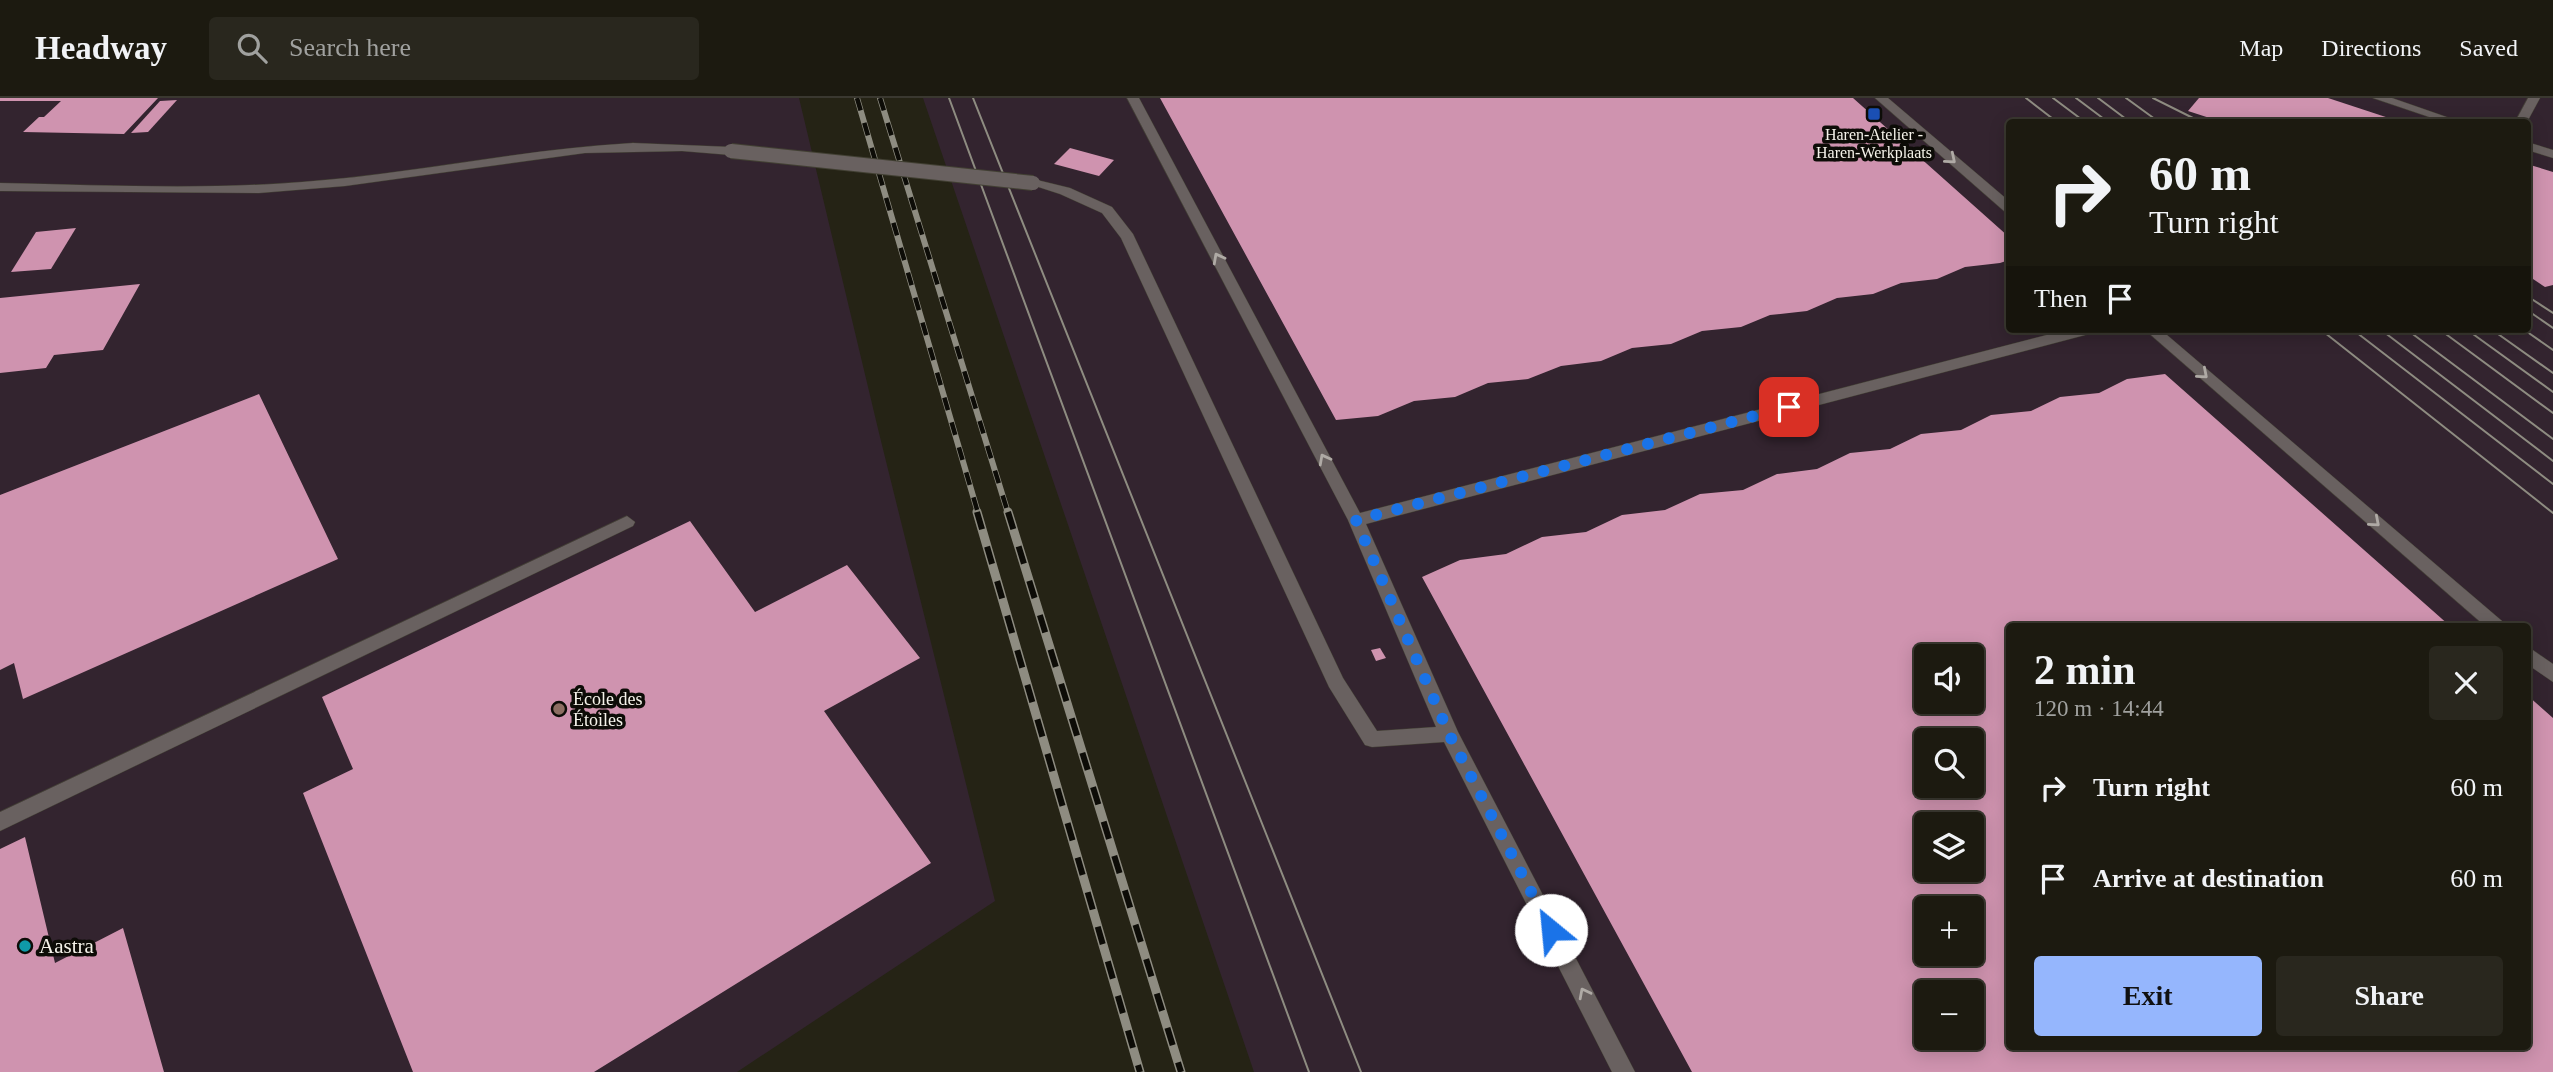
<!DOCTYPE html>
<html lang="en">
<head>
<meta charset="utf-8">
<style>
	body { margin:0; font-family:Georgia,serif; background:#29271e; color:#f1f3f6; height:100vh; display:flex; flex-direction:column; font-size:26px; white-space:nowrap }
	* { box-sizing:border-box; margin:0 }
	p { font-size:23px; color:#a0a19f }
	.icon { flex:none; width:38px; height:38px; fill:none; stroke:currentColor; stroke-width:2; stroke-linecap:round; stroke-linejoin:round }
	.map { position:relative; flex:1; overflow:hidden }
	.side { position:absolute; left:2006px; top:525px; width:525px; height:427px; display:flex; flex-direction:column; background:#1c1a10; border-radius:7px; box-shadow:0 4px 18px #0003,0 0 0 2px #3a3830 }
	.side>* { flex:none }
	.hud { position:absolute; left:2006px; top:21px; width:525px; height:214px; border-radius:7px; box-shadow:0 4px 18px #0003,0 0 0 2px #3a3830; background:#1c1a10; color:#f1f3f6; overflow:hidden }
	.controls { position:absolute; left:1914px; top:546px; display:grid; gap:14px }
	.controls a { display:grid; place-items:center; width:70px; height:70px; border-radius:7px; background:#1c1a10; box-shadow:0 4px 18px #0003,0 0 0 2px #3a3830; font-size:35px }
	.pin { position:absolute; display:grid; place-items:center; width:60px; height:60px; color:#fff; margin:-30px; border-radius:14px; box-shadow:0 4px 10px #0006 }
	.me { position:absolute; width:77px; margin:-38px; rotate:332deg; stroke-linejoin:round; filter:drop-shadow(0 0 5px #0008) }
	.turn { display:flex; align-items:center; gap:24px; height:147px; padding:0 28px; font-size:32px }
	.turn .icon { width:91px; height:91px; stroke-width:2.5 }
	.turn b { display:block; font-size:49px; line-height:60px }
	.then { display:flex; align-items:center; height:66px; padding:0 28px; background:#0003; gap:14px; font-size:26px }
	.round { display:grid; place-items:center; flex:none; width:74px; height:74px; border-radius:7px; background:#29271e }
	.summary { display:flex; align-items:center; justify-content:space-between; height:119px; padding:0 28px }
	h1 { font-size:42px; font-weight:600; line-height:52px }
	.primary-button { display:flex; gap:14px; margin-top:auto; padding:14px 28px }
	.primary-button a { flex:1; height:80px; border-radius:7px; background:#95b6fd; color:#111; font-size:28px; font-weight:600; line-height:80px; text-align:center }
	.primary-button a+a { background:#29271e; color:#f1f3f6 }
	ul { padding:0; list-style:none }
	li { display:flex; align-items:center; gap:21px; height:91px; padding:0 28px }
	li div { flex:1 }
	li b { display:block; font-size:26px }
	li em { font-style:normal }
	header { display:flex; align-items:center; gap:42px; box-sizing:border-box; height:98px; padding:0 35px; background:#1c1a10; border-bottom:2px solid #3a3830 }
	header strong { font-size:33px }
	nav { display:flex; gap:38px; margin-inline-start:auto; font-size:24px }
	.search { width:490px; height:63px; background:#29271e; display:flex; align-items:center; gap:18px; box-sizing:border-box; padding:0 24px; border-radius:7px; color:#a0a19f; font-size:26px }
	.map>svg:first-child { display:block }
	.industrial { fill:#33242f; fill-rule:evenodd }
	.building { fill:#cf93af; fill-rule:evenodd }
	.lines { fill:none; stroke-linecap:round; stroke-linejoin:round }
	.service-casing { stroke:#424033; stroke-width:1 }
	.service { fill:#696160; fill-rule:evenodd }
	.tram { stroke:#8e8c81; stroke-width:2 }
	.rail-far1-casing { stroke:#8e8c81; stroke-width:6 }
	.rail-casing { stroke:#8e8c81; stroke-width:9 }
	.rail-far1 { stroke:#0d0c07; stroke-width:4.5; stroke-dasharray:13; stroke-linecap:butt }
	.rail { stroke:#0d0c07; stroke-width:6; stroke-dasharray:18; stroke-linecap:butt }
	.service-bridge-casing { stroke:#424033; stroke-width:16; stroke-linecap:butt }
	.service-bridge { stroke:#696160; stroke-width:14 }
	.oneway { stroke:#afaaa5 }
	.route { stroke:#1a73e8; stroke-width:12; stroke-dasharray:0 21.6 }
	.transit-dot { fill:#1a4fb4; stroke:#0d0c07; stroke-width:2.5 }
	.education-dot { fill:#8d6e63; stroke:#0d0c07; stroke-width:2.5 }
	.culture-dot { fill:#0f9aa8; stroke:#0d0c07; stroke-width:2.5 }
	.labels { text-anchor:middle; stroke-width:7; stroke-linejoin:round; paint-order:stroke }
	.far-poi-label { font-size:16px; fill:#f5f3ea; stroke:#0d0c07 }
	.poi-label { font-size:18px; fill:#f5f3ea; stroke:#0d0c07; text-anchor:start }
	.near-poi-label { font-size:21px; fill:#f5f3ea; stroke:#0d0c07; text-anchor:start }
</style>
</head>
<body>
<header>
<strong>Headway</strong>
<div class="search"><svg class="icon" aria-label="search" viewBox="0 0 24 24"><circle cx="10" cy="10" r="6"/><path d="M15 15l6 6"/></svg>Search here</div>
<nav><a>Map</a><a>Directions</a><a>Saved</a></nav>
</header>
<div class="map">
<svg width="2553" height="974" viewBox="0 0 2553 974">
	<rect width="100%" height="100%" fill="#252315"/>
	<!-- industrial -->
	<g class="industrial">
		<path d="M0,0H799L879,335L995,803L737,974H0Z"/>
		<path d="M923,0H2553V974H1254ZM2009,24H2527V231H2009ZM2009,528H2527V948H2009ZM1927,558H1972V604H1927ZM1927,642H1972V688H1927ZM1927,726H1972V772H1927ZM1927,810H1972V856H1927ZM1927,894H1972V940H1927Z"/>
	</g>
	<!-- building -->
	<g class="building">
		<path d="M0,0H158L124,36L23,34L39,19H44L61,3H0Z"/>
		<path d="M1160,0H1853L2009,139V162L2000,165L1965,169L1937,181L1901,185L1873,196L1837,200L1807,213L1770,217L1741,229L1702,233L1671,246L1632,250L1601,263L1561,268L1528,281L1488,285L1455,299L1414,303L1378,318L1336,322Z"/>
		<path d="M2199,0H2328L2401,24H2222L2188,13Z"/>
		<path d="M177,2L148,34L131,35L160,3Z"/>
		<path d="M1070,50L1114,62L1099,78L1054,66Z"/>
		<path d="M2527,66L2553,74V187L2545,189L2527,177Z"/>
		<path d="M76,130L51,171L11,174L36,134Z"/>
		<path d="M140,186L103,252L54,257L46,270L0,275V200Z"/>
		<path d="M2165,276L2450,528H2009V948H2527V597L2553,620V974H1692L1422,479L1460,462L1506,456L1542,439L1586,434L1622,417L1665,412L1700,396L1743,392L1777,376L1817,371L1850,355L1890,351L1921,336L1961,332L1991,317L2031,313L2060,299L2099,295L2127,281ZM1927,558H1972V604H1927ZM1927,642H1972V688H1927ZM1927,726H1972V772H1927ZM1927,810H1972V856H1927ZM1927,894H1972V940H1927Z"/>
		<path d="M259,296L338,461L23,601L14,565L0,572V397Z"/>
		<path d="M690,423L755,514L847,467L920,560L824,613L931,765L594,974H413L303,695L353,671L322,599Z"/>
		<path d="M1380,550L1386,560L1376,563L1371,552Z"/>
		<path d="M25,739L55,865L123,830L164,974H0V751Z"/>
	</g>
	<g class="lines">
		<!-- service casing -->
		<g class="service-casing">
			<g id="service">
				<path d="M1127,0H1139L1360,415L2070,231H2096L2089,236L1366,426L1458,634L1635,974H1612L1444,644L1372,649L1365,647L1329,589L1121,140L1102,115L1060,96L1026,85L1033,81L1070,90L1112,109L1133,136L1343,580L1377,633L1436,629L1348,422Z"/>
				<path d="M1875,0H1888L2009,103V114L2004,113Z"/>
				<path d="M2373,0H2392L2461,24H2444Z"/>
				<path d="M2528,0H2540L2527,24H2515Z"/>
				<path d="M2527,44L2553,52V60L2527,52Z"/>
				<path d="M633,45L731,49L737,53L731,57L682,53L585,55L345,88L259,95L0,93V85C101,87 202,92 302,84C413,76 522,51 633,45Z"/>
				<path d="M2144,231H2160L2502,523L2505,528H2485Z"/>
				<path d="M627,418L635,424L633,428L0,733V714Z"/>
				<path d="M2527,548L2553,566V584L2527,566Z"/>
			</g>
		</g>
		<!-- service -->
		<use href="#service" class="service"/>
		<!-- tram -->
		<g class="tram">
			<path d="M949,0L1309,974"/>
			<path d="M973,0L1361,974"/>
			<path d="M2026,0L2057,24"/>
			<path d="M2053,0L2085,24"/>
			<path d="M2076,0L2108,24"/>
			<path d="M2098,0L2130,24"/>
			<path d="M2126,0L2159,24"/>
			<path d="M2153,0L2201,24"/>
			<path d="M2527,198L2553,215"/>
			<path d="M2527,212L2553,230"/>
			<path d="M2320,231L2553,415"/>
			<path d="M2352,231L2553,386"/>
			<path d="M2380,231L2553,363"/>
			<path d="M2406,231L2553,341"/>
			<path d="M2439,231L2553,315"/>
			<path d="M2466,231L2553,294"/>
			<path d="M2491,231L2553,275"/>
			<path d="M2523,231L2553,252"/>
		</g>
		<!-- rail-far1 casing -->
		<g class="rail-far1-casing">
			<g id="rail-far1">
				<path d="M857,0L978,415"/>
				<path d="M880,0L1008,415"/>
			</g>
		</g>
		<!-- rail casing -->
		<g class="rail-casing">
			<g id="rail">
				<path d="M977,414L1140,974"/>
				<path d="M1008,414L1181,974"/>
			</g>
		</g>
		<!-- rail-far1 -->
		<use href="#rail-far1" class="rail-far1"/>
		<!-- rail -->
		<use href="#rail" class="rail"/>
		<!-- service-bridge casing -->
		<g class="service-bridge-casing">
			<path id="service-bridge" d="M731,53L1033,85"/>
		</g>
		<!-- service-bridge -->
		<use href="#service-bridge" class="service-bridge"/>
	</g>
	<!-- one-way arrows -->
	<defs><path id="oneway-chevron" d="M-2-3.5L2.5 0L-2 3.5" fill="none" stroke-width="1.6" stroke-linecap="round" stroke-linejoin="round" transform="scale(1.75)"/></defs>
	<g class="oneway">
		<use href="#oneway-chevron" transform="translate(1951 61) rotate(40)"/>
		<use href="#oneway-chevron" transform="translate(1218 160) rotate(-118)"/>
		<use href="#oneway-chevron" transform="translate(2203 276) rotate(41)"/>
		<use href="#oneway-chevron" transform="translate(1324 361) rotate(-118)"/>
		<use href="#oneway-chevron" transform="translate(2375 424) rotate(41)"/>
		<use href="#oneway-chevron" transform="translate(1584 895) rotate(-117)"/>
	</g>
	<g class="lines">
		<!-- route -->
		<path class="route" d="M1551,832L1449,636L1356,422L1789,309"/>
	</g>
	<!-- markers -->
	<rect class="transit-dot" x="1867" y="9" width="14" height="14" rx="3.5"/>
	<circle class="education-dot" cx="559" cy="611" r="7"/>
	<circle class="culture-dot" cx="25" cy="848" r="7"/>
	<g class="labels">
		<!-- far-poi labels -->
		<g class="far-poi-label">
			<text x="1874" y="42">Haren-Atelier -<tspan x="1874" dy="18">Haren-Werkplaats</tspan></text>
		</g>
		<!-- poi labels -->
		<g class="poi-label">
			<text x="573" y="607">École des<tspan x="573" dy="21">Étoiles</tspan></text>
		</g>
		<!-- near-poi labels -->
		<g class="near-poi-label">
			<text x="39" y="855">Aastra</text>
		</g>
	</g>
</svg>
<div class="controls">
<a><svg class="icon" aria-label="sound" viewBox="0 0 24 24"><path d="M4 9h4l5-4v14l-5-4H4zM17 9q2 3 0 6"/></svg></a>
<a><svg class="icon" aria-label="search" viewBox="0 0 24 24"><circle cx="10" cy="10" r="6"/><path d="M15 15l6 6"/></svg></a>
<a><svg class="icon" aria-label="layers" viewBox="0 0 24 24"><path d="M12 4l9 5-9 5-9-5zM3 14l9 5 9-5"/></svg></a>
<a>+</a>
<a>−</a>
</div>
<div class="pin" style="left:1789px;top:309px;background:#d93025"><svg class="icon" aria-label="arrive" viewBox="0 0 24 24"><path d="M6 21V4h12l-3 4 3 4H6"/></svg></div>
<svg class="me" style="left:1551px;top:832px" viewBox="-20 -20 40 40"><circle r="19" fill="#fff"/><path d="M0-13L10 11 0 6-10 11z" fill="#1a73e8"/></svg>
<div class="hud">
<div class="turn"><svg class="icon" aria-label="right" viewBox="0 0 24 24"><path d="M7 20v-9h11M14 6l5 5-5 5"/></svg><div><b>60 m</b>Turn right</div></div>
<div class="then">Then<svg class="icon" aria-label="arrive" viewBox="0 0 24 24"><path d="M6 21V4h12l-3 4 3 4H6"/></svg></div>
</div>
<section class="side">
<div class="summary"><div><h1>2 min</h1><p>120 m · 14:44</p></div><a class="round"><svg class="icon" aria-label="close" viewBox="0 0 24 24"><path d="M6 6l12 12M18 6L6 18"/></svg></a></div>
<ul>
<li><svg class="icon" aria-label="right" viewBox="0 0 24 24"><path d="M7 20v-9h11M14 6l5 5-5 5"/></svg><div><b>Turn right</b></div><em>60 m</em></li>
<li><svg class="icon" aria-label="arrive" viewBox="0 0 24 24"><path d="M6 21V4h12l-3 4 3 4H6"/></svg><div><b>Arrive at destination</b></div><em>60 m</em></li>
</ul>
<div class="primary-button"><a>Exit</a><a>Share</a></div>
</section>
</div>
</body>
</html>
